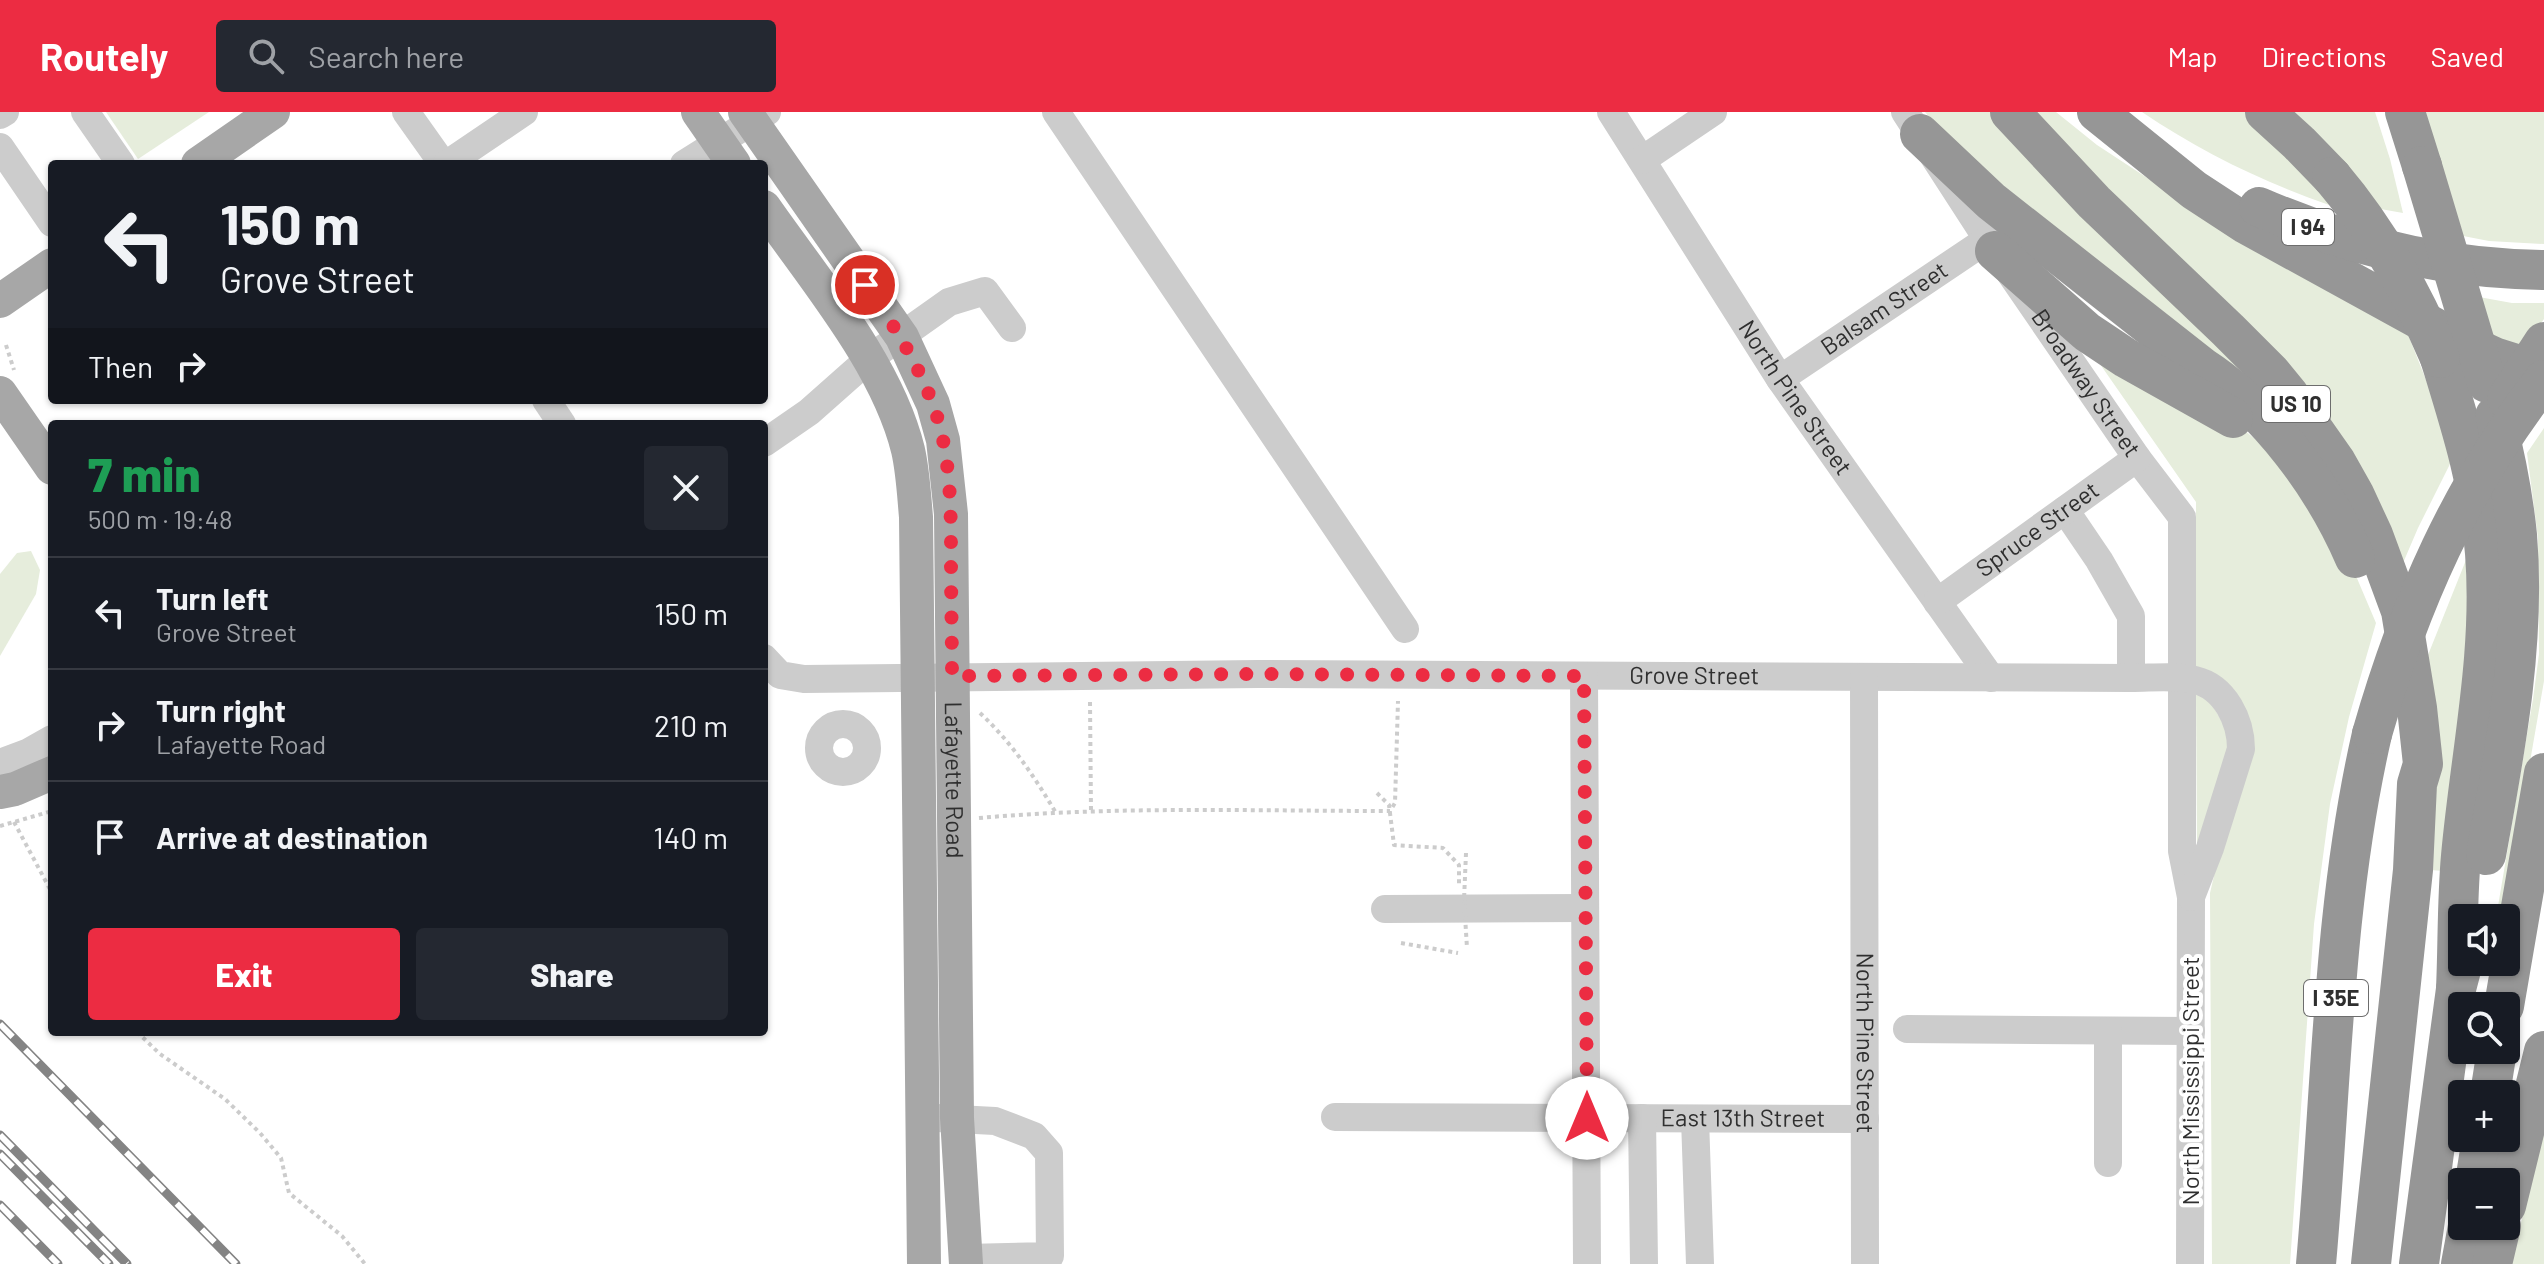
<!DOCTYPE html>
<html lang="en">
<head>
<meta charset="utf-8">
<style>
	body { margin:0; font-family:Barlow,sans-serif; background:#242831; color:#f1f3f6; height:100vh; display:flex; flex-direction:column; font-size:30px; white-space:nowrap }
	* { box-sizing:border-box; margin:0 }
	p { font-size:26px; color:#9ea1a6 }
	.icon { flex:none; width:44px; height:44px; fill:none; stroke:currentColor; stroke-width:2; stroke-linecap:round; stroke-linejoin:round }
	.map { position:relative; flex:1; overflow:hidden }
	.side { position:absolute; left:48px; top:308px; width:720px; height:616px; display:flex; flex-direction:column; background:#171b24; border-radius:8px; box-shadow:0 2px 6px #0004 }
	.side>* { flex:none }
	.banner { position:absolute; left:48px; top:48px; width:720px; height:244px; border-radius:8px; box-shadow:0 2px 6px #0004; background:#171b24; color:#f1f3f6; overflow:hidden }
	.tools { position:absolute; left:2448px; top:792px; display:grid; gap:16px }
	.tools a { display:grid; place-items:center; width:72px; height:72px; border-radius:8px; background:#171b24; box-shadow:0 2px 6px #0004; font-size:40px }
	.pin { position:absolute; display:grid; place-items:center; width:68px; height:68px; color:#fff; margin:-34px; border:4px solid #fff; border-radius:50%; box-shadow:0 2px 8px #0007 }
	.me { position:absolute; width:88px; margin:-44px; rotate:0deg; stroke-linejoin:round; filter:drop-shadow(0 0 6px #0008) }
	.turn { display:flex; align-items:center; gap:28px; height:168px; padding:0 40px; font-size:36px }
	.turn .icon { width:104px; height:104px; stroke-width:2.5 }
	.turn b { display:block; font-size:56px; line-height:68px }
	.then { display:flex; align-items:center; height:76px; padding:0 40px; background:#0003; gap:16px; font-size:30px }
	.round { display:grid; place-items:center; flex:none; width:84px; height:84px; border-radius:8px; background:#242831 }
	.head { display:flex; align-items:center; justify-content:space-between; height:136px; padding:0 40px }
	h1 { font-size:48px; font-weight:800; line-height:60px; color:#1e9e55 }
	.primary-button { display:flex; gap:16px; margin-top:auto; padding:16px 40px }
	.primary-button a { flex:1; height:92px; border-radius:8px; background:#ec2c42; color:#fff; font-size:32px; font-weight:800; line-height:92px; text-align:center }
	.primary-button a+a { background:#242831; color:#f1f3f6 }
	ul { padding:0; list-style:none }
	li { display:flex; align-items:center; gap:24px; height:112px; padding:0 40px; border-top:2px solid #363941 }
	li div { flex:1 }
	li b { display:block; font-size:30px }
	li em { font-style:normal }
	header { display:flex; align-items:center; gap:48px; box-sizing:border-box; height:112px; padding:0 40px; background:#ec2c42; color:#fff }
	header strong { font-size:38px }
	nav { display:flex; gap:44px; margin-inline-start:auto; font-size:28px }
	.search { width:560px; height:72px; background:#242831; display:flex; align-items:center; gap:20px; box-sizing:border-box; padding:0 28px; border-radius:8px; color:#9ea1a6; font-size:30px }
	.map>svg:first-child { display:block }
	.green { fill:#e6eddc }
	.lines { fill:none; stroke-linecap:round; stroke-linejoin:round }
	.path { stroke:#ccc; stroke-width:4; stroke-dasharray:4 4; stroke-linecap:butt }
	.minor { stroke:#ccc; stroke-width:28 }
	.major { stroke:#a7a7a7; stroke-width:34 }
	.highway { stroke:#969696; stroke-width:40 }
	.rail-casing { stroke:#848484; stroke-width:9 }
	.rail { stroke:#fff; stroke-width:6; stroke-dasharray:18; stroke-linecap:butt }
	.path-bridge { stroke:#ccc; stroke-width:4; stroke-dasharray:4 4; stroke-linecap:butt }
	.highway-bridge { stroke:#969696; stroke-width:40 }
	.route { stroke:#ec2c42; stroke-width:14; stroke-dasharray:0 25.2 }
	.labels { text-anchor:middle; stroke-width:8; stroke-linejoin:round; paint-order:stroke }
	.shield { fill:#fff; stroke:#6d6d6d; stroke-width:2 }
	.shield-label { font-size:22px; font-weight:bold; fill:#2f2f2f }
	.street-label { font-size:24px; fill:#2f2f2f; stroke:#fff }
</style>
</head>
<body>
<header>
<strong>Routely</strong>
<div class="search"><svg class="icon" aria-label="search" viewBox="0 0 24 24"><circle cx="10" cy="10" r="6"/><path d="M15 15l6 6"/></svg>Search here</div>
<nav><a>Map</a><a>Directions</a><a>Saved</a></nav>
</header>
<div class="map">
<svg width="2544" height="1152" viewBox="0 0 2544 1152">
	<rect width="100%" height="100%" fill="#fff"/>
	<!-- green -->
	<g class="green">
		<path d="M106,0H209L138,47Z"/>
		<path d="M1925,0H1995L2297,308L1951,32Z"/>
		<path d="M2019,0H2056L2097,33L2155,71L2402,207L2437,296L2453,346L2418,416L2397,465L2354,365Z"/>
		<path d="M2142,0H2250L2332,94C2265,71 2201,40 2142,0Z"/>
		<path d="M2293,0H2375L2390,47L2403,101L2375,96Z"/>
		<path d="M2419,0H2544V132L2489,129L2458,123Z"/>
		<path d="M2479,185L2512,191H2544V207L2518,245L2498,238Z"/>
		<path d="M2093,242L2244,318L2266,336L2342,431L2376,511L2349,605L2330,692L2314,812L2290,1152H2212L2210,781L2223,725L2249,656L2196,558V390Z"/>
		<path d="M2544,316V569L2503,806H2496L2533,587L2539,542L2538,426L2527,341Z"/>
		<path d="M2470,438V502L2444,759L2430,758L2420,563Z"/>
		<path d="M31,439L40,458L36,482L0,544V462L17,441Z"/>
		<path d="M2196,580L2209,587L2231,626L2197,737Z"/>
		<path d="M2544,1017V1152H2511Z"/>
	</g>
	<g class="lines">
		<!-- path -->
		<g class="path">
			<path d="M6,233L14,258"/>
			<path d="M1090,590L1091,700"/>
			<path d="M980,601C1012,631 1034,664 1056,701"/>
			<path d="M1377,681L1389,693L1394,733L1443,736L1459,753V774"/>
			<path d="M979,706C1115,694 1253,699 1390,699L1395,691L1398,589"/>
			<path d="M14,710L52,781"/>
			<path d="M0,714L52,699"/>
			<path d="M1401,831L1458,841"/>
			<path d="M137,920L160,942L225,987L260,1021L281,1046L289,1081L342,1124L365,1152"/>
		</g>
		<!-- minor -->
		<g class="minor">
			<path d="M85,0L121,52"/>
			<path d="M406,0L443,52"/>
			<path d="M1056,0L1405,517"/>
			<path id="s1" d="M1611,0L1780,267L1991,566"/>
			<path id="s2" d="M1905,0L1995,139L2137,346L2182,405V739L2191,785L2190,1152"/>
			<path d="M0,3L5,0"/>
			<path d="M0,35L52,111"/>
			<path d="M1642,48L1713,0"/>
			<path d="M447,52L524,0"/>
			<path d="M684,52L767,0"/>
			<path id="s3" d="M1780,267L1988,127"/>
			<path d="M546,288L562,312"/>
			<path d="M764,331L809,300L870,246L949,190L985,179L1012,216"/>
			<path d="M2065,398L2099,448L2131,504V566"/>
			<path id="s4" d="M1937,490L2137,346"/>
			<path id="s5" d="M764,546L780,563L804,567L1258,562L2131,566C2152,566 2175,563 2195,568C2225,575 2241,609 2241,637L2210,736L2191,785"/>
			<path d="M1584,564L1587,1152"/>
			<path id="s6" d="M1864,565L1865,1152"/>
			<circle cx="843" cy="636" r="24"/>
			<path d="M0,651L29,640L52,627"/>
			<path d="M1385,797L1585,796"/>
			<path d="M1907,917L2191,919"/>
			<path id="s7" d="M1335,1005L1865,1007"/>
			<path d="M937,1006L995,1009L1034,1024L1049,1041L1050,1144L966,1146"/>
			<path d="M1642,1006L1644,1152"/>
			<path d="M1695,1007L1700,1152"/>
			<path d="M2108,1051V919"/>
		</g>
		<!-- major -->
		<g class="major">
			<path d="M698,0L734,52"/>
			<path id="s8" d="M745,0L902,225L933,292L943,328L951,402L957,1006L966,1152"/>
			<path d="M198,52L273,0"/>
			<path d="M764,95C814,167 887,252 908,338C913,360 914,383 916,405L924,1152"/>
			<path d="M0,189L52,153"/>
			<path d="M0,281L52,356"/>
			<path d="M0,680L15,677L52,661"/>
		</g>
		<!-- highway -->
		<g class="highway">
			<path d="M2010,0L2094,90L2228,218L2271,261L2289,283L2336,350L2354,382L2373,423L2401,499L2417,596L2423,652L2417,672L2413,758L2371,1152"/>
			<path d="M2097,0L2194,78L2246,112L2457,228L2494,245L2544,261"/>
			<path d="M2265,0L2299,31L2332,65"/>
			<path d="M2405,0L2422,54"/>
			<path d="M1920,22L1991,89L2202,255C2268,298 2324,374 2355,446"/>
			<path d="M2259,95C2349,134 2445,157 2544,158"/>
			<path d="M1995,139L2087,220L2126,246L2233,306"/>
			<path d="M2440,246C2460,311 2480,373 2485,441C2493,542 2470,644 2461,744C2457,788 2458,833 2456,877"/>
			<path d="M2486,743C2505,639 2526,530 2517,423C2513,383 2505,343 2495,304"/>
			<path d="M2504,894L2544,661"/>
			<path d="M2490,982L2497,938"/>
			<path d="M2475,1070L2482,1026"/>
			<path d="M2506,1094L2544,939"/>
			<path d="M2316,1152C2332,975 2332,796 2372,622"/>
			<path d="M2419,1152L2456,877L2463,850"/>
			<path d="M2461,1152L2468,1114"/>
			<path d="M2492,1152L2501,1114"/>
		</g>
		<!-- rail casing -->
		<g class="rail-casing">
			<g id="rail">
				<path d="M0,912L236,1152"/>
				<path d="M0,1023L127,1152"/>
				<path d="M0,1042L109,1152"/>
				<path d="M0,1093L58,1152"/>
			</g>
		</g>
		<!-- rail -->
		<use href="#rail" class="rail"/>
		<!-- path-bridge -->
		<path class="path-bridge" d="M1466,741L1464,788L1467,836"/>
		<!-- highway-bridge -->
		<g class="highway-bridge">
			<path d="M2422,54L2487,271"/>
			<path d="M2332,65C2378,119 2412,180 2440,246"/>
			<path d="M2507,287L2544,230"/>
			<path d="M2372,622C2409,493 2461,374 2544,268"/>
		</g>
	</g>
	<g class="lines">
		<!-- route -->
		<path class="route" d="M865,173C892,210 915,246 932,290C951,339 951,395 951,447C951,486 952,525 952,564L1258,562L1584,564L1587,1006"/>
	</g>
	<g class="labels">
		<!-- shield labels -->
		<g class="shield">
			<rect x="2282" y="97" width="52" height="36" rx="6"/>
			<rect x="2262" y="274" width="68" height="36" rx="6"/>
			<rect x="2304" y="868" width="64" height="36" rx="6"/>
		</g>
		<g class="shield-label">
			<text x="2308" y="123">I 94</text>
			<text x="2296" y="300">US 10</text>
			<text x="2336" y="894">I 35E</text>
		</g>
		<!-- street labels -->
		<g class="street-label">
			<text dy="8" stroke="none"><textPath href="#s3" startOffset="126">Balsam Street</textPath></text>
			<text dy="8" stroke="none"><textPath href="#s2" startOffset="326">Broadway Street</textPath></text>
			<text dy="8" stroke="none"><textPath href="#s1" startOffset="340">North Pine Street</textPath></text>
			<text dy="8" stroke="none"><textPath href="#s4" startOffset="124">Spruce Street</textPath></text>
			<text dy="8" stroke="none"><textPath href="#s5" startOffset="938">Grove Street</textPath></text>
			<text dy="8" stroke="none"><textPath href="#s8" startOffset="726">Lafayette Road</textPath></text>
			<text dy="8" stroke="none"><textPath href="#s6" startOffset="366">North Pine Street</textPath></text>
			<text transform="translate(2191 969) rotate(-90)" y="8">North Mississippi Street</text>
			<text dy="8" stroke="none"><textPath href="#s7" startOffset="408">East 13th Street</textPath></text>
		</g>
	</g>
</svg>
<div class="tools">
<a><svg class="icon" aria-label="sound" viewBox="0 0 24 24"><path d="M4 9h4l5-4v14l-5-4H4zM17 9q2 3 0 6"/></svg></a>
<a><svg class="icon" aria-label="search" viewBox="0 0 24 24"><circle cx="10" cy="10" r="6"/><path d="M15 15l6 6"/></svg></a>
<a>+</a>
<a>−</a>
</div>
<div class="pin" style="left:865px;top:173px;background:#d93025"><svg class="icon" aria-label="arrive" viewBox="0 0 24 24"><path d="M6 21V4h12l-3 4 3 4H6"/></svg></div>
<svg class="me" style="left:1587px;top:1006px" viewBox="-20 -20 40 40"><circle r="19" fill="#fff"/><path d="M0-13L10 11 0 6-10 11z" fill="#ec2c42"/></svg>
<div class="banner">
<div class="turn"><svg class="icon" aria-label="left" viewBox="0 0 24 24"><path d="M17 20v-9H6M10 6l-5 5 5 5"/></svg><div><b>150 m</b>Grove Street</div></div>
<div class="then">Then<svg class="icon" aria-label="right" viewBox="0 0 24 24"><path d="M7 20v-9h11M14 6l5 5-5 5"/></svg></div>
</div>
<section class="side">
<div class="head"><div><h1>7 min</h1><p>500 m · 19:48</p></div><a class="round"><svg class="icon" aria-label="close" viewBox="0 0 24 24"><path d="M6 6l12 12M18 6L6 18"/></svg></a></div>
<ul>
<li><svg class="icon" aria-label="left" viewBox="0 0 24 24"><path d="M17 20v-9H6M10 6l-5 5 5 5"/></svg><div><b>Turn left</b><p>Grove Street</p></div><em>150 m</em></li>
<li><svg class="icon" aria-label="right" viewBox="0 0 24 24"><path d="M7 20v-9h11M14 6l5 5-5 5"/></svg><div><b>Turn right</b><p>Lafayette Road</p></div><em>210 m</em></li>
<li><svg class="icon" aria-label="arrive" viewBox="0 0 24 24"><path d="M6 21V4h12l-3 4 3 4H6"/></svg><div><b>Arrive at destination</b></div><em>140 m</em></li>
</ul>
<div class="primary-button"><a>Exit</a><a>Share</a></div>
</section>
</div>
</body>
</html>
